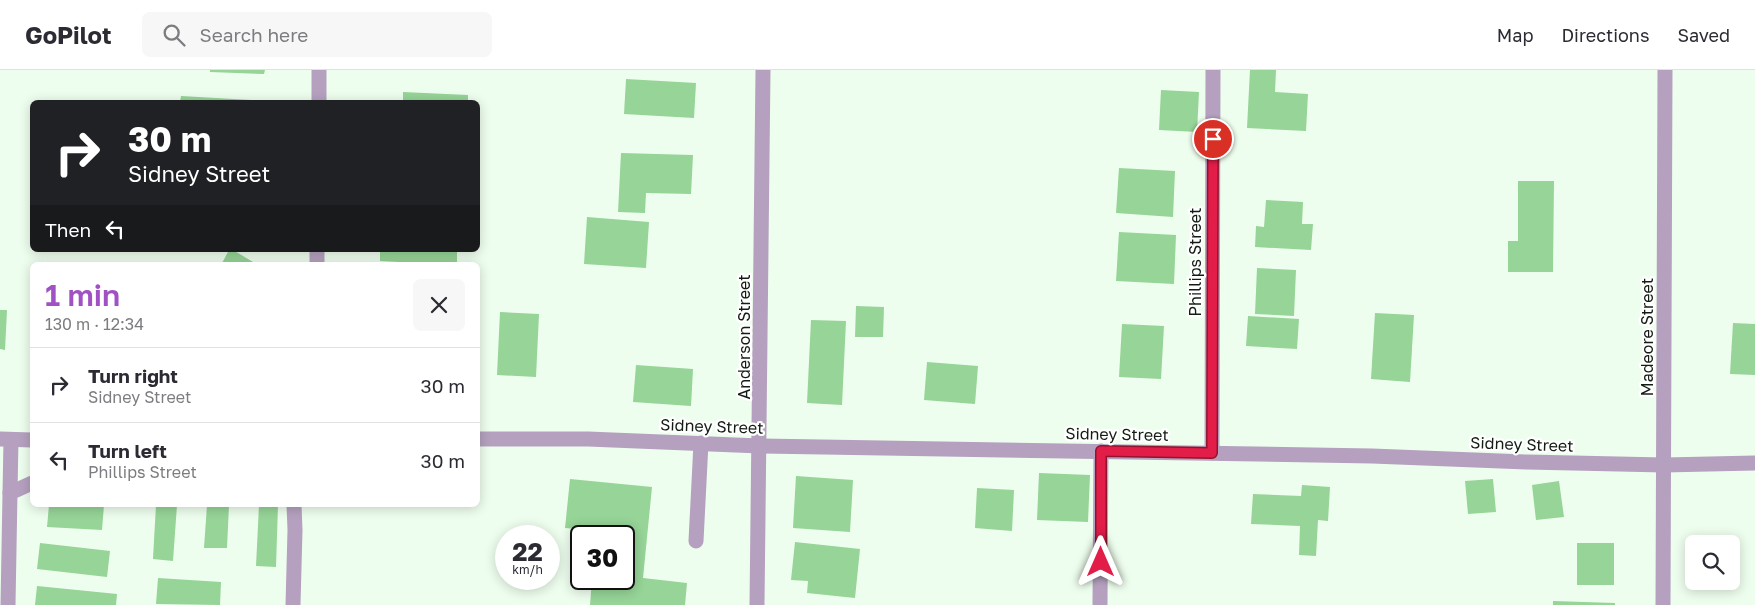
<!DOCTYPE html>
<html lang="en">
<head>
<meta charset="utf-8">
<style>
	body { margin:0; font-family:"Golos Text",sans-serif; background:#f7f7f7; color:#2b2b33; height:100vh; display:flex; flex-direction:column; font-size:19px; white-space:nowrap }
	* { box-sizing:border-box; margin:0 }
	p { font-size:16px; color:#7c7c81 }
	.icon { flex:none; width:28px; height:28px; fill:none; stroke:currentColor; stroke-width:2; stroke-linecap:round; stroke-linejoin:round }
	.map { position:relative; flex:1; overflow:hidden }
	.sheet { position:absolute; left:30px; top:192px; width:450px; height:245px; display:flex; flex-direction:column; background:#fff; border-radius:8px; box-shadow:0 2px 12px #0003 }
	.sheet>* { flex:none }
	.hud { position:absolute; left:30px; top:30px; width:450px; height:152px; border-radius:8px; box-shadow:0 2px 12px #0003; background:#202124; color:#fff; overflow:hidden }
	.buttons { position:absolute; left:1685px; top:465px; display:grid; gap:10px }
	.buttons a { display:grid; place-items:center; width:55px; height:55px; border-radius:8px; background:#fff; box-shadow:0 2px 12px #0003; font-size:25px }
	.speed { position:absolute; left:495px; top:455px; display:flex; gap:10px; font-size:25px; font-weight:700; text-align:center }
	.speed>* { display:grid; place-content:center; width:65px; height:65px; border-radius:50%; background:#fff; box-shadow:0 2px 12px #0003; line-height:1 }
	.speed small { font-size:12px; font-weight:400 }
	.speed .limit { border:2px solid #111; border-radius:8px; background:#fff; color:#111 }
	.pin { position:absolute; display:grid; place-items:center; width:42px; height:42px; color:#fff; margin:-21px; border:2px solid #fff; border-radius:50%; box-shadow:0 1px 5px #0007 }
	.me { position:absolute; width:55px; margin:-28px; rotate:0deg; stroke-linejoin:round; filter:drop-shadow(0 0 4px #0008) }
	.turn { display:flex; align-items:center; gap:18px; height:105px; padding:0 15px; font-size:22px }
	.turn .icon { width:65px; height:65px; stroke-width:2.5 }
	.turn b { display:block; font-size:35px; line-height:42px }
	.then { display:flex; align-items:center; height:48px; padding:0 15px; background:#0003; gap:10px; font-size:19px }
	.round { display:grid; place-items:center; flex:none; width:52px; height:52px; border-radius:8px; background:#f7f7f7 }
	.head { display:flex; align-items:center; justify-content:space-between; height:85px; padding:0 15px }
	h1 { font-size:30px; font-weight:600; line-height:38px; color:#a052c4 }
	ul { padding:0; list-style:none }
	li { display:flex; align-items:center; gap:15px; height:75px; padding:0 15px; border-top:1px solid #e1e1e2 }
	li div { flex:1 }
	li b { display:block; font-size:19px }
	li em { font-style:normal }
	header { display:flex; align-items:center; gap:30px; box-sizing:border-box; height:70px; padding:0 25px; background:#fff; border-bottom:1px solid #e1e1e2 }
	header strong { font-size:24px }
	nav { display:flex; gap:28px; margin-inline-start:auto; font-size:18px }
	.search { width:350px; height:45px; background:#f7f7f7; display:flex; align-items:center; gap:12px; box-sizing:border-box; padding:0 18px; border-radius:8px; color:#7c7c81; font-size:19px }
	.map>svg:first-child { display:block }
	.building { fill:#96d497 }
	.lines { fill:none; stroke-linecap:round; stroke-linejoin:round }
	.service { stroke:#b5a1bf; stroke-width:15 }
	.minor { stroke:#b5a1bf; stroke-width:15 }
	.route-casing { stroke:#92132f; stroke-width:12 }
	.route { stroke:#e11d48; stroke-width:9 }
	.labels { text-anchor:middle; stroke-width:4.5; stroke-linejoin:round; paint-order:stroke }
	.street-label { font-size:16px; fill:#131c13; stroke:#fff }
</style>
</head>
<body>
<header>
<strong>GoPilot</strong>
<div class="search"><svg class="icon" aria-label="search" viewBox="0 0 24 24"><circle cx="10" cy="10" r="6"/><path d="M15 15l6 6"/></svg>Search here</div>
<nav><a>Map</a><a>Directions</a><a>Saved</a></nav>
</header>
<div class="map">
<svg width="1755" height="535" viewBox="0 0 1755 535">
	<rect width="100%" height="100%" fill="#eefeee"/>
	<!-- building -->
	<g class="building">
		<path d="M210,0H265L264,4L210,2Z"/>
		<path d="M1250,0H1276L1275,22L1308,24L1306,61L1247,58Z"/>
		<path d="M626,9L696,13L694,48L624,44Z"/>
		<path d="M1161,20L1199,22L1197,62L1159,60Z"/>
		<path d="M403,22L468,25V32H403Z"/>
		<path d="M181,26L267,31V32H180Z"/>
		<path d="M621,83L693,85L691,124L646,123L645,143L618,142Z"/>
		<path d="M1119,98L1175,101L1173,147L1116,143Z"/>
		<path d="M1518,111H1554L1553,202H1508V171H1518Z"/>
		<path d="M1266,130L1303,132L1302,154H1313L1311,180L1255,177L1256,156L1264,157Z"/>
		<path d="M587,147L649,152L646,198L584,194Z"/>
		<path d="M1119,162L1176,165L1174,214L1116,211Z"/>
		<path d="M229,180H233L258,195H221Z"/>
		<path d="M380,180H457V195L380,191Z"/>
		<path d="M1257,198L1296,200L1294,246L1255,244Z"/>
		<path d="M856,236L884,237L883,267H855Z"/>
		<path d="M0,240H7L5,280L0,279Z"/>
		<path d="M500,242L539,244L536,307L497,305Z"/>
		<path d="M1375,243L1414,245L1410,312L1371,309Z"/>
		<path d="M1248,246L1299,249L1297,279L1246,276Z"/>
		<path d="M811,250L846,251L842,335L807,333Z"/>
		<path d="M1733,253L1755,254V305L1730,304Z"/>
		<path d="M1122,254L1164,256L1161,309L1119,307Z"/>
		<path d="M927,292L978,296L975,334L924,330Z"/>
		<path d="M636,295L693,299L691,336L633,332Z"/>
		<path d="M1039,403L1090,405L1088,452L1037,450Z"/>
		<path d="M796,406L853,410L850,462L793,458Z"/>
		<path d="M570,409L652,417L643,508L687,513L685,535H590L592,509H624V466H612V462L565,458Z"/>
		<path d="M1493,409L1496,442L1468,444L1465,411Z"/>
		<path d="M1559,411L1564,447L1536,450L1532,415Z"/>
		<path d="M1302,415L1330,417L1328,451L1318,450L1316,486L1299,485L1300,456L1251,454L1253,424L1301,426Z"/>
		<path d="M977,418L1014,420L1012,461L975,458Z"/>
		<path d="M49,435H104L102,460L47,457Z"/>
		<path d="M156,435H177L173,491L153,489Z"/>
		<path d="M207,435H229L227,478H204Z"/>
		<path d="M259,435H278L276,497L256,496Z"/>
		<path d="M795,472L860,479L855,528L807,523L808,511L791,510Z"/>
		<path d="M40,473L110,481L107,507L37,499Z"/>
		<rect x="1577" y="473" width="37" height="42"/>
		<path d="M158,508L221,512L220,535L156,534Z"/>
		<path d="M37,516L117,524L116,535H35Z"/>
		<path d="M1553,531L1615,533V535H1553Z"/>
	</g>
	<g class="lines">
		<!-- service -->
		<path class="service" d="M696,471L701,373"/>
		<!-- minor -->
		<g class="minor">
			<path d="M319,32V0"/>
			<path d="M317,180V195"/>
			<path d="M0,369L32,370"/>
			<path d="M478,369H588L760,376L1372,386L1527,392L1664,395L1755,393"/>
			<path d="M1212,383L1213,0"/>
			<path d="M10,423L11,370"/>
			<path d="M8,535L10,423L32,413"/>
			<path d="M293,535L295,460L294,435"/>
			<path d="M757,535L763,0"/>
			<path d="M1100,535L1101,381"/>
			<path d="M1663,535L1665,0"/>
		</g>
	</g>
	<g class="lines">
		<!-- route casing -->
		<g class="route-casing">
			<path id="route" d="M1101,492V381L1212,383L1213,69"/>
		</g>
		<!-- route -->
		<use href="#route" class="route"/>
	</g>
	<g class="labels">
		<!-- street labels -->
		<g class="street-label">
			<text transform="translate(1195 192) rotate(-90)" y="6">Phillips Street</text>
			<text transform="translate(744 267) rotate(-90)" y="6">Anderson Street</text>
			<text transform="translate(1647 267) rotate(-90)" y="6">Madeore Street</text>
			<text transform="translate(712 356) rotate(2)" y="6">Sidney Street</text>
			<text transform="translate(1117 364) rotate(1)" y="6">Sidney Street</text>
			<text transform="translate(1522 374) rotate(2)" y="6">Sidney Street</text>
		</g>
	</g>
</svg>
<div class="buttons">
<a><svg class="icon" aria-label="search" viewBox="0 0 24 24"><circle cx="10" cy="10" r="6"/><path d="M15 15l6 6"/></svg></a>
</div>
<div class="speed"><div>22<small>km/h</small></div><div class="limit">30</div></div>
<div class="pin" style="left:1213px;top:69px;background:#d93025"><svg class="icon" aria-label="arrive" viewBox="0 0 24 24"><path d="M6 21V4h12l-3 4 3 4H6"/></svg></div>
<svg class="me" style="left:1101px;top:492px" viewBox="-20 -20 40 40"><path d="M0-17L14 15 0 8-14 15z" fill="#e11d48" stroke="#fff" stroke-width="4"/></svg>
<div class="hud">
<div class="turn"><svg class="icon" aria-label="right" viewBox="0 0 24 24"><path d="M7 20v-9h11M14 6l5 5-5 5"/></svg><div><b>30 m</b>Sidney Street</div></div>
<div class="then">Then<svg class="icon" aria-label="left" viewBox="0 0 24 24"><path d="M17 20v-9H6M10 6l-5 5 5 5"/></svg></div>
</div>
<section class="sheet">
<div class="head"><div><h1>1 min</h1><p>130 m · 12:34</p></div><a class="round"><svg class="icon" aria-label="close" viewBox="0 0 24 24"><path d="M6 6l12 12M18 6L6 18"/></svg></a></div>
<ul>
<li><svg class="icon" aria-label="right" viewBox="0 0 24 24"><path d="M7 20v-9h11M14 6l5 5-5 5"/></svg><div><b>Turn right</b><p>Sidney Street</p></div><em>30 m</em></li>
<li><svg class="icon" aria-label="left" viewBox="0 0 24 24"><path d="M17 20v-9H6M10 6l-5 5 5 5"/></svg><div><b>Turn left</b><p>Phillips Street</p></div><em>30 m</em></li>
</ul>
</section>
</div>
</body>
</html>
